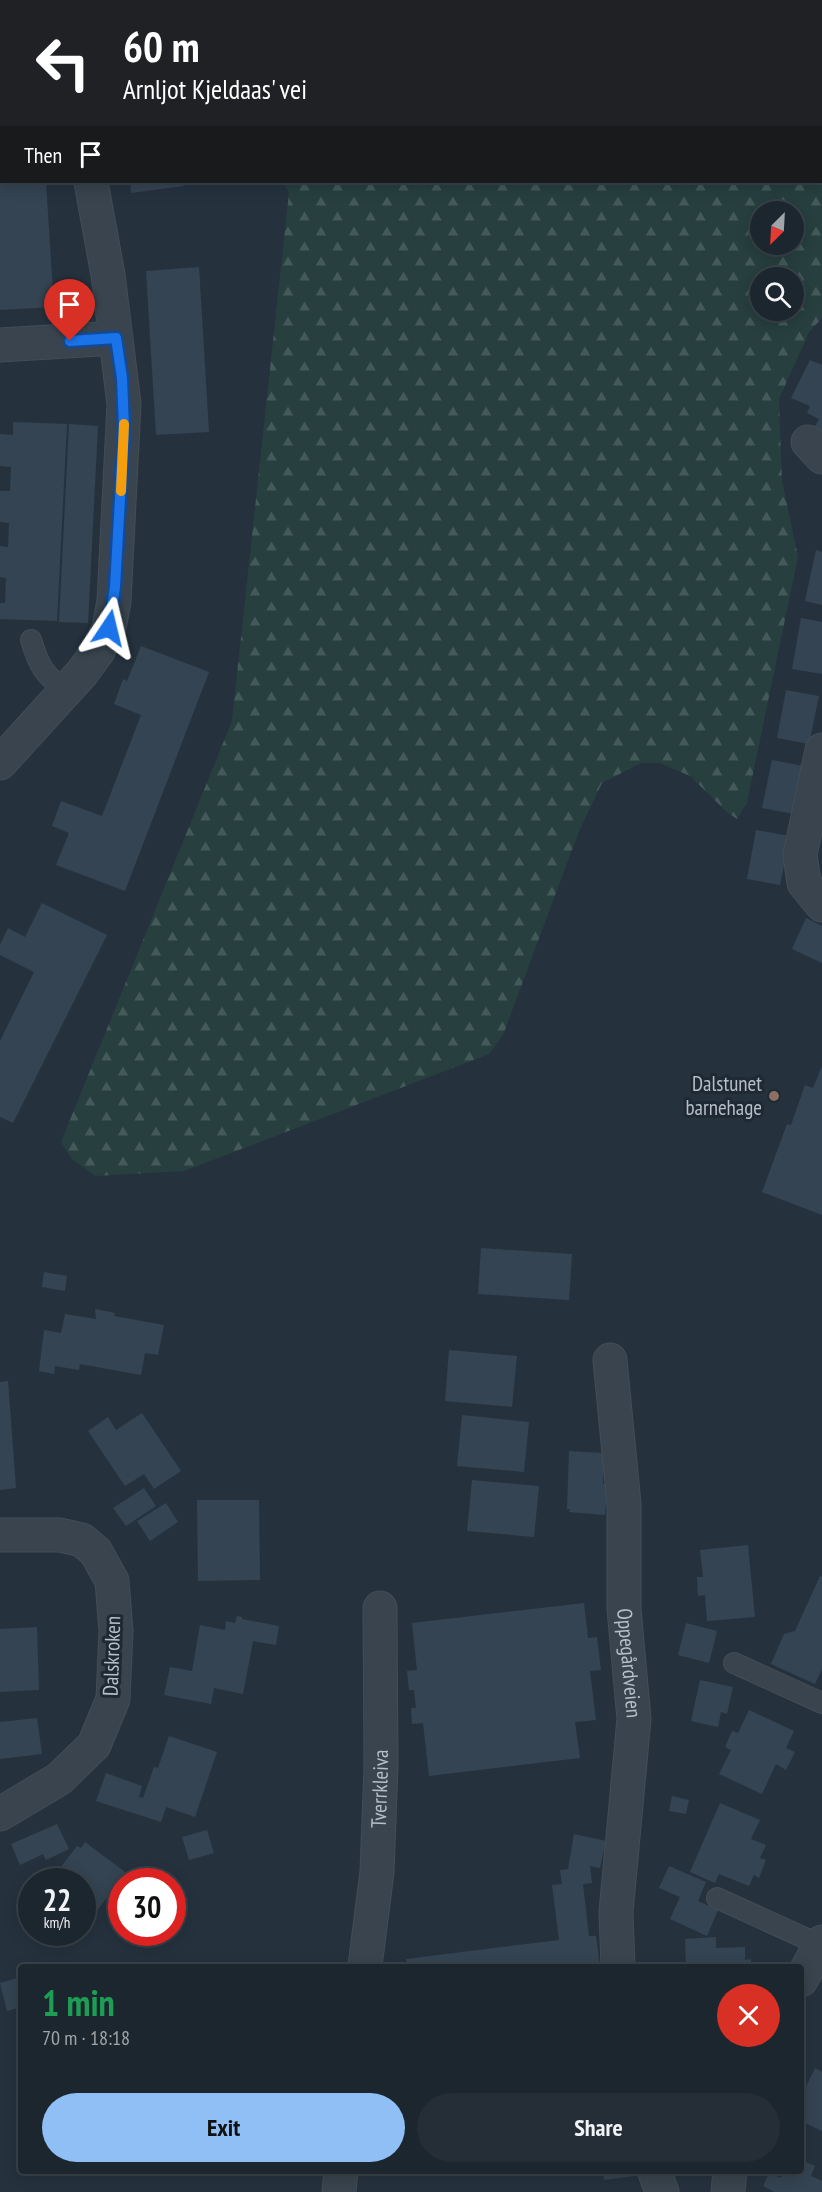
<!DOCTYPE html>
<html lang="en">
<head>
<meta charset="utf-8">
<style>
	body { margin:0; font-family:"PT Sans Narrow",sans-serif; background:#252e36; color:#f1f3f6; height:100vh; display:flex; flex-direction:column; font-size:22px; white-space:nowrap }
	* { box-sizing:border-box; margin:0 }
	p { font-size:20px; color:#a0a5aa }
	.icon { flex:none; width:33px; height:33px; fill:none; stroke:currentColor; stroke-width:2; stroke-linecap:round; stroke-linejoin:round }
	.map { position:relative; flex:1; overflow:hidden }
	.side { position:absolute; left:18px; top:1964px; width:786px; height:210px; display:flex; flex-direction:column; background:#1c262e; border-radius:6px; box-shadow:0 3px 15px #0003,0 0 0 2px #3a434a }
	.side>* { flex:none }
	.hud { position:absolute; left:0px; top:0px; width:822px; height:183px; box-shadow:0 3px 15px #0003,0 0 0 2px #3a434a; background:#202124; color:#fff; overflow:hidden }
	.needle { width:39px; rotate:204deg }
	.controls { position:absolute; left:750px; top:201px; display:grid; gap:12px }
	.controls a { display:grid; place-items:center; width:54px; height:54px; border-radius:50%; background:#1c262e; box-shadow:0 3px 15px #0003,0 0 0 2px #3a434a; font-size:30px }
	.speed { position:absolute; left:18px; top:1868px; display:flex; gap:12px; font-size:30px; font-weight:700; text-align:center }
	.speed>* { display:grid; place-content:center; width:78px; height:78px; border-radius:50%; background:#1c262e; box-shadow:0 3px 15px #0003,0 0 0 2px #3a434a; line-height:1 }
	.speed small { font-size:15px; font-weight:400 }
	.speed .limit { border:9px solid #d22; background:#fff; color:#111 }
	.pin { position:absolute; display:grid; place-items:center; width:51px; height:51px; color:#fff; margin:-62px -26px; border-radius:50% 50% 50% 0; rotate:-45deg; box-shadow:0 0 6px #0007 }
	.pin .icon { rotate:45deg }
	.me { position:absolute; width:66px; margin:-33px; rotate:10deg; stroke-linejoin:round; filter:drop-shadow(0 0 4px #0008) }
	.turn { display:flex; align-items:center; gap:21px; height:126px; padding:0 24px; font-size:27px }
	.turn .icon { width:78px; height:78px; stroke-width:2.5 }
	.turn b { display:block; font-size:42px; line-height:51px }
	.then { display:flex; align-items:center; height:57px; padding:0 24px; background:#0003; gap:12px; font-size:22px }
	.round { display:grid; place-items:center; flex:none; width:63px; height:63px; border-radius:32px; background:#252e36 }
	.head { display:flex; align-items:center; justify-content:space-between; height:102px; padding:0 24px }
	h1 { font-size:36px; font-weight:700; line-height:45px; color:#1e9e55 }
	.action { display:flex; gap:12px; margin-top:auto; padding:12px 24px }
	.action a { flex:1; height:69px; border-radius:36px; background:#8fbff5; color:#111; font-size:24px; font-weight:700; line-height:69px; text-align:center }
	.action a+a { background:#252e36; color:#f1f3f6 }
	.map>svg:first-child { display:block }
	.forest { fill:url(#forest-firs); fill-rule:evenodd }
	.building { fill:#354452 }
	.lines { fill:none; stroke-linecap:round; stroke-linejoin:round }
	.service-casing { stroke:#434d57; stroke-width:22 }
	.minor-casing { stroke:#434d57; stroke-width:35 }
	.service { stroke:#39444e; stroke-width:20 }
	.minor { stroke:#39444e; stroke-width:33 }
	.route-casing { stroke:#114b97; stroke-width:15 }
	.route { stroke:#1a73e8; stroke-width:10 }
	.slow { stroke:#f59e0b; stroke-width:10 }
	.education-dot { fill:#8d6e63; stroke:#1e2933; stroke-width:2 }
	.labels { text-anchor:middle; stroke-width:6; stroke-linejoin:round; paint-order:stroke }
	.poi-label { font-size:21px; fill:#b6bfc9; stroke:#1e2933; text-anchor:end }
	.street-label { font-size:21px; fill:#b6bfc9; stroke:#1e2933 }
</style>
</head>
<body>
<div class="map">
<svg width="822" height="2192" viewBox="0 0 822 2192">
	<defs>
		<pattern id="forest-firs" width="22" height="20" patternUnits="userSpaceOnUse" patternTransform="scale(1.5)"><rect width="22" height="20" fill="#273f3f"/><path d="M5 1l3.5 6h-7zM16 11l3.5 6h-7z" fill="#445959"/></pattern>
	</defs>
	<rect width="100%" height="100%" fill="#25323e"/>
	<!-- forest -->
	<path class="forest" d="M221,0H822V318L809,332L779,399L782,481L798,557L747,802L737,819L728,813L690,776L660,763H641L602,783L579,831L503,1035L489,1054L184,1171L95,1176L72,1159L61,1142L232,721L289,193L283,182H820V2ZM760,212H794V244H760ZM760,278H794V310H760Z"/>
	<!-- building -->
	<g class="building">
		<path d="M0,182H46L54,307L0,310Z"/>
		<path d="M130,182H183L184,186L131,193Z"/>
		<path d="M199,267L209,432L156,435L146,271Z"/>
		<path d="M810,360L822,365V435L813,430L819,419L807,413L810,406L791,398Z"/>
		<path d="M13,422L67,424L57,621L0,619V603H5L6,578L0,577V546L8,547L9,523L0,522V491H10L11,467L0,466V434L13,435Z"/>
		<path d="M69,424L98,426L88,623L59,622Z"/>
		<path d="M816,550L822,552V605L805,601Z"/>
		<path d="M801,618L822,622V674L792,669Z"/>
		<path d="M141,646L209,672L125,891L56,865L69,833L52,826L61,801L102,816L141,715L114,704L123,679L127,681Z"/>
		<path d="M786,690L819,696L809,744L777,738Z"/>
		<path d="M772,760L804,766L794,814L762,808Z"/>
		<path d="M756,830L790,836L780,885L747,879Z"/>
		<path d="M42,903L107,935L13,1123L0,1117V1041L34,972L0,955V945L8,928L25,937Z"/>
		<path d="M806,918L822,926V963L792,949Z"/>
		<path d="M822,1066V1215L762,1192L787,1124L791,1125L805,1085L813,1088Z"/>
		<path d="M481,1248L572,1254L569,1300L478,1294Z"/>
		<path d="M44,1272L67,1276L65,1291L42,1287Z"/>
		<path d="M95,1309L115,1313L114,1316L164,1325L158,1355L145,1353L141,1375L80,1364L79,1370L55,1366L54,1374L39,1371L44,1330L61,1333L65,1314L96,1319Z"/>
		<path d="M449,1350L517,1356L512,1407L445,1401Z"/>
		<path d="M8,1381L16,1488L0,1490V1382Z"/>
		<path d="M142,1413L181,1471L154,1489L144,1474L125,1486L88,1431L108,1417L116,1430Z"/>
		<path d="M462,1415L529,1422L524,1472L457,1466Z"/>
		<path d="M569,1451L604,1453L603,1484H608L605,1515L569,1512L570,1509H567Z"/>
		<path d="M472,1480L539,1486L534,1537L467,1531Z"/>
		<path d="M144,1488L156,1506L126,1526L113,1508Z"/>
		<path d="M197,1500H259L260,1580L198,1581Z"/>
		<path d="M166,1503L178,1522L150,1541L137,1521Z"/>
		<path d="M748,1545L755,1617L707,1621L705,1595L698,1596L697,1577H703L700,1550Z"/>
		<path d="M820,1576L822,1577V1669L815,1684L771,1664L784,1634L795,1631Z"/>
		<path d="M584,1603L588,1638L597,1637L601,1670L590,1671L596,1720L575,1722L580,1758L429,1776L423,1723L412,1724L411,1708H416L414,1690H409L407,1671L417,1670L412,1623Z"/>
		<path d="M237,1616L242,1617V1619L279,1626L276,1645L253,1641L243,1694L214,1688L211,1704L164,1695L170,1667L192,1671L200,1625L225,1630L226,1621L235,1623Z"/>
		<path d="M686,1623L717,1631L709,1663L678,1655Z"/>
		<path d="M37,1627L39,1690L0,1692V1629Z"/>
		<path d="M700,1680L733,1687L727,1714L721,1712L718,1727L691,1721Z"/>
		<path d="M749,1710L794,1731L786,1748L795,1752L786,1770L776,1764L762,1794L719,1774L731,1750L725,1747L732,1731L738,1733Z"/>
		<path d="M37,1718L42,1754L0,1759V1722Z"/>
		<path d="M169,1736L217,1752L195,1817L166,1807L161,1822L96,1801L106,1773L142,1786L139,1797L143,1798L154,1767L158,1768Z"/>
		<path d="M672,1796L689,1800L686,1814L669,1811Z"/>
		<path d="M720,1803L760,1820L751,1839L766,1845L760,1858L766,1860L759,1878L754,1875L749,1886L719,1874L715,1883L690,1872Z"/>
		<path d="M57,1824L69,1849L46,1860L43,1854L20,1865L11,1844Z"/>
		<path d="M207,1830L214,1853L189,1860L182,1837Z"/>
		<path d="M574,1834L606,1841L600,1868L590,1866L592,1883L583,1884L589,1936H596L600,1966H407L406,1959L559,1940L552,1885L562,1884L560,1870L568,1869Z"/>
		<path d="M85,1842L137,1881H122V1898L112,1891L85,1926L82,1925V1881H50L77,1846L81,1848Z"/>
		<path d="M669,1866L706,1882L698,1901L718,1910L707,1936L670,1919L680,1897L659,1888Z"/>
		<path d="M32,1887V1906L28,1910L19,1903Z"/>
		<path d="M32,1908V1929L21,1921Z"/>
		<path d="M35,1932H56L48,1942Z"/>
		<path d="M122,1932H146L141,1943L121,1935Z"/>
		<path d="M716,1937V1948L745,1947V1960L751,1959V1966H686L685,1939Z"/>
		<path d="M21,1977V2007L7,2011L0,1983Z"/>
		<path d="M815,2068L822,2072V2131L801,2121V2097Z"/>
		<path d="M801,2160L815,2166L811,2176L822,2181V2192H774L763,2186L769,2173L781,2178L784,2170H801Z"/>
		<path d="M603,2170H634L635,2176L604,2180Z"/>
	</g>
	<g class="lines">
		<!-- service casing -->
		<g class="service-casing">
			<g id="service">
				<path d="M31,640C39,666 44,675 66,691"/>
				<path d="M734,1663L822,1703"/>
				<path d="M717,1898L820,1945"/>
			</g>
		</g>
		<!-- minor casing -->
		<g class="minor-casing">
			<g id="minor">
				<path d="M73,0V2"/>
				<path d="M0,345L116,338"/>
				<path d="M808,442L822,457"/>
				<path d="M822,750L800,855L804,883L822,905"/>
				<path d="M0,763L82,673L98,651L109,628L114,601L124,404L108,275L91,182"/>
				<path id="s1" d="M610,1360L624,1504V1609L634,1719L616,1912L618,1966"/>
				<path d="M0,1535H60L82,1540L96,1552L112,1581L116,1631L113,1699L94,1745L59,1779L0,1814"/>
				<path id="s2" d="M365,1966L377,1872L381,1766L380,1608"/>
				<path d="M801,1980L822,1942"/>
				<path d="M654,2170L662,2192"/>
				<path d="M339,2192L341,2170"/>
				<path d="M728,2192L730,2170"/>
			</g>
		</g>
		<!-- service -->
		<use href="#service" class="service"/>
		<!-- minor -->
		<use href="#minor" class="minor"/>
	</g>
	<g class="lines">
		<!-- route casing -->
		<g class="route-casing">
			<path id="route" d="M70,341L116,338L122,378L124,428L115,587L109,628"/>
		</g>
		<!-- route -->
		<use href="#route" class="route"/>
		<!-- slow -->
		<path class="slow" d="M121,491L124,424"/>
	</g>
	<!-- markers -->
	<circle class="education-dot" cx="774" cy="1096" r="6"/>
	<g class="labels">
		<!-- poi labels -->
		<g class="poi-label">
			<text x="762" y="1091">Dalstunet<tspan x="762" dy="24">barnehage</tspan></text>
		</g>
		<!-- street labels -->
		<g class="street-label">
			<text transform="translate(112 1656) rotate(-88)" y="7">Dalskroken</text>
			<text dy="7" stroke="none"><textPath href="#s1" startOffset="304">Oppegårdveien</textPath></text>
			<text dy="7" stroke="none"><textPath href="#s2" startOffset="178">Tverrkleiva</textPath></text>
		</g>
	</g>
</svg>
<div class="controls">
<a><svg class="needle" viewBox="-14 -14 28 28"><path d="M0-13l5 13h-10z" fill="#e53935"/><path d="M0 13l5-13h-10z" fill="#a0a5aa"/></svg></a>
<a><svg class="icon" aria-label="search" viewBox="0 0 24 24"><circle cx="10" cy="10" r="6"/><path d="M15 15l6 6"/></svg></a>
</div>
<div class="speed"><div>22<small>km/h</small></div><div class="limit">30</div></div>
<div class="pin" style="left:70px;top:341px;background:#d93025"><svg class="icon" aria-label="arrive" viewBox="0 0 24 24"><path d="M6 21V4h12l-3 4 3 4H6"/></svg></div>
<svg class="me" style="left:109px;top:628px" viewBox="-20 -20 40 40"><path d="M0-17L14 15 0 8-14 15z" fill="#1a73e8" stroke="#fff" stroke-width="4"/></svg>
<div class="hud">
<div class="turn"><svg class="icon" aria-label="left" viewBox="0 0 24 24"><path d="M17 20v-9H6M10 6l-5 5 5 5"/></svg><div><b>60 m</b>Arnljot Kjeldaas' vei</div></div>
<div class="then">Then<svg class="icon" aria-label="arrive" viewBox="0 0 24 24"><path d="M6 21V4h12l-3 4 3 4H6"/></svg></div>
</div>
<section class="side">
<div class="head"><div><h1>1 min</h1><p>70 m · 18:18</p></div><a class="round" style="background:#d93025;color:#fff"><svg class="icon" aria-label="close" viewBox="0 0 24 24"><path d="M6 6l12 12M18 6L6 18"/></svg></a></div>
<div class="action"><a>Exit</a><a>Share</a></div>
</section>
</div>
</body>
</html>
